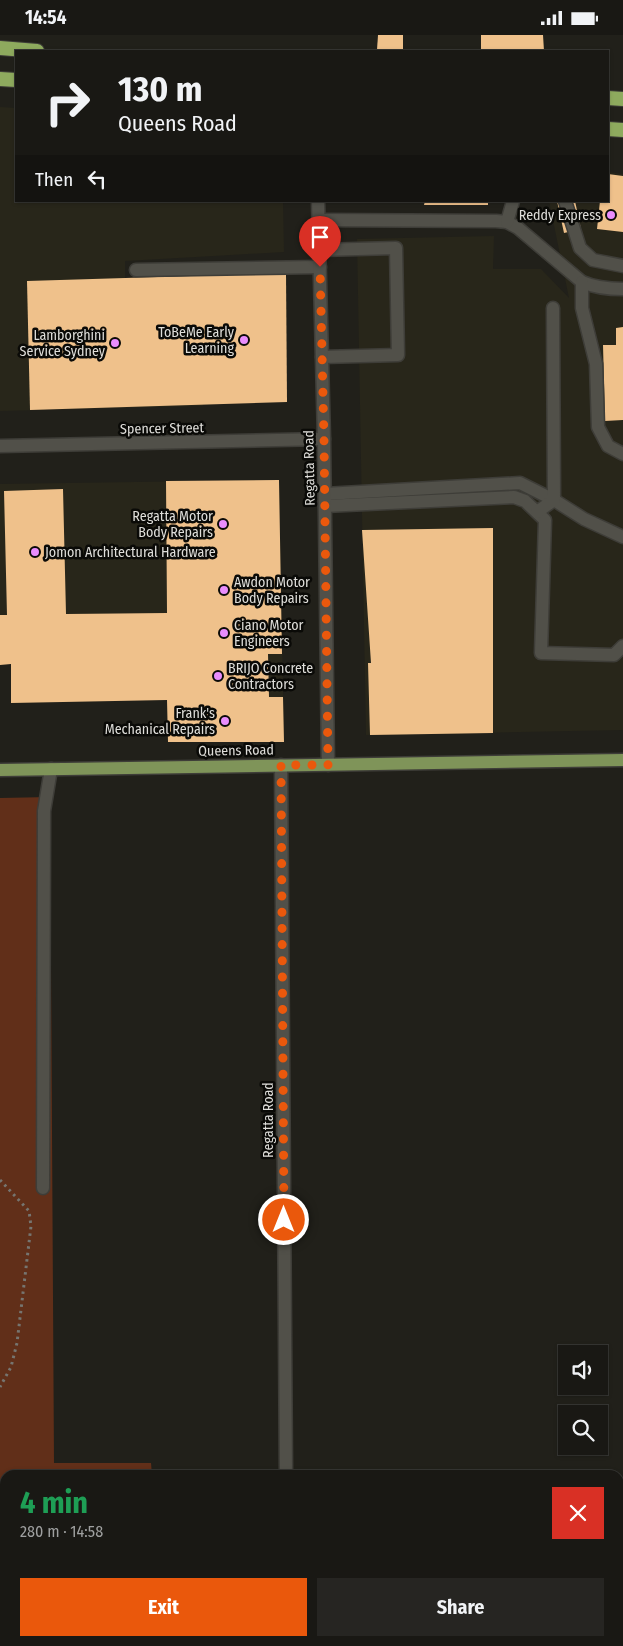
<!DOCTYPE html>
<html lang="en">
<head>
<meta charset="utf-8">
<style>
	body { margin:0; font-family:"Fira Sans Condensed",sans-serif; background:#262522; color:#f1f3f6; height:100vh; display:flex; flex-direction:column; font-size:19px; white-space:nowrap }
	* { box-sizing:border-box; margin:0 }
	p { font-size:16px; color:#9fa0a0 }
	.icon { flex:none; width:28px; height:28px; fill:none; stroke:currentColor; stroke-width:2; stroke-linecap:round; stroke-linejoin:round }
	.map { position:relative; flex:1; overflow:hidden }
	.panel { position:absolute; left:0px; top:1435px; width:624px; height:176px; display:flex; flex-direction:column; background:#191814; border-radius:15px 15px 0 0; box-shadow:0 1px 4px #0004,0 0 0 1px #373734 }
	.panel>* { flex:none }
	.top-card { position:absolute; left:15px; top:15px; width:594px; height:152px; border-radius:0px; box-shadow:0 1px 4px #0004,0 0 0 1px #373734; background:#191814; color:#f1f3f6; overflow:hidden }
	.controls { position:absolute; left:558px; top:1310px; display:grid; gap:10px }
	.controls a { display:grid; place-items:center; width:50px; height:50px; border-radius:0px; background:#191814; box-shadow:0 1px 4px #0004,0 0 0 1px #373734; font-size:25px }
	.pin { position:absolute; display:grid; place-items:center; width:42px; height:42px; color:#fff; margin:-51px -21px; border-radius:50% 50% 50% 0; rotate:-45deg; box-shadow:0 0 5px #0007 }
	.pin .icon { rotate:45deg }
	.me { position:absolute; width:55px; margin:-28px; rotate:0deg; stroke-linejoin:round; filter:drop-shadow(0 0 4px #0008) }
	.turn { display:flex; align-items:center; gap:18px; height:105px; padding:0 20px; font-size:22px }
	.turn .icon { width:65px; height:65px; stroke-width:2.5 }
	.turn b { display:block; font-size:35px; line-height:42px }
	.then { display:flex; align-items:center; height:48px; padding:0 20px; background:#0003; gap:10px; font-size:19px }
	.round { display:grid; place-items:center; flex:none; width:52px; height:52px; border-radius:0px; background:#262522 }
	.summary { display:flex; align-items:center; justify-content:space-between; height:85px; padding:0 20px }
	h1 { font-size:30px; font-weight:700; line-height:38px; color:#1e9e55 }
	.primary-button { display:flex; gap:10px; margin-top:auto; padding:10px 20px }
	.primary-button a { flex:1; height:58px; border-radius:0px; background:#ea580c; color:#fff; font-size:20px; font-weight:700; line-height:58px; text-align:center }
	.primary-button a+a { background:#262522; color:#f1f3f6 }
	.status { display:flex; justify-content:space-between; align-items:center; height:35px; padding:0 25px; background:#191814; direction:ltr }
	.status svg { height:14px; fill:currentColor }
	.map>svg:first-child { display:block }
	.built { fill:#28261a }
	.green { fill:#612f19 }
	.building { fill:#efc18b }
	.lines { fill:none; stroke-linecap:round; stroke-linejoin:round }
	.service-casing { stroke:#3e3d38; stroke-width:15 }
	.minor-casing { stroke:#3e3d38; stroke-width:15 }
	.tertiary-casing { stroke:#3e3d38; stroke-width:15 }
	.primary-casing { stroke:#3e3d38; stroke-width:15 }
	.trunk-casing { stroke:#3e3d38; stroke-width:16 }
	.path { stroke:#767570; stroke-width:3; stroke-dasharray:2.5 4; stroke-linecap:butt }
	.service { stroke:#515049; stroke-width:12 }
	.minor { stroke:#515049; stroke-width:12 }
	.tertiary { stroke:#515049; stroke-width:12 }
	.primary { stroke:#7f9459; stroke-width:12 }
	.trunk { stroke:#8eaa5e; stroke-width:14 }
	.route { stroke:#ea580c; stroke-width:9; stroke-dasharray:0 16.2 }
	.poi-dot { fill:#e98dfd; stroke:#0a0a07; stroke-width:2 }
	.labels { text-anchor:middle; stroke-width:5; stroke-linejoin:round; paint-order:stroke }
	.poi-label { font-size:14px; fill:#dfdeda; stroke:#0a0a07; text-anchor:end }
	.street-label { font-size:14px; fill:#dfdeda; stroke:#0a0a07 }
</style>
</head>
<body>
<div class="status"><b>14:54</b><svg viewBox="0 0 49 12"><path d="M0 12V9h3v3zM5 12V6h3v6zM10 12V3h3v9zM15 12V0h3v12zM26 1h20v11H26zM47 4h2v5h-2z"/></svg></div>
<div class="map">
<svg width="623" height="1611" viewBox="0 0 623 1611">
	<rect width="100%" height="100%" fill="#21201a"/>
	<!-- built -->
	<g class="built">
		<path d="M0,72L16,73V166H283L284,217L125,226V243L200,242L203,371L0,376Z"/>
		<path d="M608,137L623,139V695L366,700L357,204L494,201L493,234H541L569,263L549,166H608Z"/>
		<path d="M279,445L284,707H168L167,578L0,580V449Z"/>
	</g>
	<!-- green -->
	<path class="green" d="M50,762L54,1428H151L152,1440H5V1606H55L54,1611H0V763Z"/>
	<!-- building -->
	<g class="building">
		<path d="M378,0H403V16L377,15Z"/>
		<path d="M481,0H543L544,16H481Z"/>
		<path d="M608,139L623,141V197L597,194L600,166H608Z"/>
		<path d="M425,166H488V170H424Z"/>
		<path d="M557,166H575L581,194L564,198Z"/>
		<path d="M286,238L287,367L30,375L27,246Z"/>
		<path d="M623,292V385L605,386L603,310H616V293Z"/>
		<path d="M279,445L282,619H268L269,662H283L284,707H168L167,665L11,668V629L0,630V580H7L4,456L63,454L66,579L167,578L166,446Z"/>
		<path d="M493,493V698L370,700L368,628H371L362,495Z"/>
	</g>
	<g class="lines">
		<!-- service casing -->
		<g class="service-casing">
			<g id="service">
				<path d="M565,166L580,213L593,225L623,231"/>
				<path d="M319,185L496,186L507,187L518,193L582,247C596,253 608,254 623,254"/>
				<path d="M507,187L513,166"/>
				<path d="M319,215L396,213L398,320L322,322"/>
				<path d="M136,235L320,232"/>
				<path d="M582,247V273L596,329L598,392L608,411L623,419"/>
				<path d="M325,459L520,448L554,465L584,484L623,502"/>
				<path d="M325,471L514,462L525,466L545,485L541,618L614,620L623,611"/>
				<path d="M537,477L554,465L553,273"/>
				<path d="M43,1153L44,776L51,734"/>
			</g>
		</g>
		<!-- minor casing -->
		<g class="minor-casing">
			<g id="minor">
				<path d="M0,411L324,404"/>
				<path d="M281,730L286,1440"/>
				<path d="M619,1519H623"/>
				<path d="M287,1606V1611"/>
				<path d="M87,1611V1606"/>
			</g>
		</g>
		<!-- tertiary casing -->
		<g class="tertiary-casing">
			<path id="tertiary" d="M318,166L324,404L328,730"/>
		</g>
		<!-- primary casing -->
		<g class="primary-casing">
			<path id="primary" d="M0,735L623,725"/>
		</g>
		<!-- trunk casing -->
		<g class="trunk-casing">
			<g id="trunk">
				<path d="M0,13L37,16"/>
				<path d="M0,44L16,45"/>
				<path d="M608,63L623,64"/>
				<path d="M608,94L623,95"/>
			</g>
		</g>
		<!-- path -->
		<g class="path">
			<path d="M0,1145L29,1176L31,1191L17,1308L11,1332L0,1352"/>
			<path d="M0,1522L5,1521"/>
		</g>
		<!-- service -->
		<use href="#service" class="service"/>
		<!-- minor -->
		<use href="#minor" class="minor"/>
		<!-- tertiary -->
		<use href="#tertiary" class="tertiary"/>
		<!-- primary -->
		<use href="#primary" class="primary"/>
		<!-- trunk -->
		<use href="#trunk" class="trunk"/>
	</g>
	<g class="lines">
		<!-- route -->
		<path class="route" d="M284,1185L281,730H328L324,404L320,232"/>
	</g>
	<!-- markers -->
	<g class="poi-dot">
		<circle cx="611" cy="180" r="5"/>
		<circle cx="244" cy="305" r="5"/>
		<circle cx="115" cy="308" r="5"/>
		<circle cx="223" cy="489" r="5"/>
		<circle cx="35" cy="517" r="5"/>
		<circle cx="224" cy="555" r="5"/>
		<circle cx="224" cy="598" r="5"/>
		<circle cx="218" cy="641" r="5"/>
		<circle cx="225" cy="686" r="5"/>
	</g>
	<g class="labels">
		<!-- poi labels -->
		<g class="poi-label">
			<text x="601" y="185">Reddy Express</text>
			<text x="234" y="302">ToBeMe Early<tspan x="234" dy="16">Learning</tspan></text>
			<text x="105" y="305">Lamborghini<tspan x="105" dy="16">Service Sydney</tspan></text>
			<text x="213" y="486">Regatta Motor<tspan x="213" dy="16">Body Repairs</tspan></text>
			<text x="45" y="522" text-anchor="start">Jomon Architectural Hardware</text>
			<text x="234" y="552" text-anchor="start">Awdon Motor<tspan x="234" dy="16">Body Repairs</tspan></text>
			<text x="234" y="595" text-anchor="start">Ciano Motor<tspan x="234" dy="16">Engineers</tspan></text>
			<text x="228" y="638" text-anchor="start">BRIJO Concrete<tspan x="228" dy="16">Contractors</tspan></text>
			<text x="215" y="683">Frank's<tspan x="215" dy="16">Mechanical Repairs</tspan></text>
		</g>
		<!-- street labels -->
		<g class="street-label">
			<text transform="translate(162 393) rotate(-1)" y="5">Spencer Street</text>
			<text transform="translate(309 433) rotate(-91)" y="5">Regatta Road</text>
			<text transform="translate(236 715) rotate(-1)" y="5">Queens Road</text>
			<text transform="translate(268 1085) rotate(-90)" y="5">Regatta Road</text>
		</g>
	</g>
</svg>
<div class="controls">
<a><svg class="icon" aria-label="sound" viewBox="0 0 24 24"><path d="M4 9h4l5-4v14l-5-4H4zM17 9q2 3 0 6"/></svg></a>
<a><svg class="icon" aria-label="search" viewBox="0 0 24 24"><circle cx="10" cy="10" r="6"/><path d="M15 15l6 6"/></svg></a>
</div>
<div class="pin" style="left:320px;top:232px;background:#d93025"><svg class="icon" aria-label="arrive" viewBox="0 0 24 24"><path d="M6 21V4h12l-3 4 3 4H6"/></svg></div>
<svg class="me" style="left:284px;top:1185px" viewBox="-20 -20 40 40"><circle r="17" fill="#ea580c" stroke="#fff" stroke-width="3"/><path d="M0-11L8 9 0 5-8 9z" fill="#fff"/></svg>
<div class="top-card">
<div class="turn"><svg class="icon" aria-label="right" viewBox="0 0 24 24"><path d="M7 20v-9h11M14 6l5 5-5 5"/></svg><div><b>130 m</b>Queens Road</div></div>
<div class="then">Then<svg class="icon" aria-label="left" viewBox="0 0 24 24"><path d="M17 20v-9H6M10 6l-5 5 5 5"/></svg></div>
</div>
<section class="panel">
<div class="summary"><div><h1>4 min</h1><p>280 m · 14:58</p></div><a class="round" style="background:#d93025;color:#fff"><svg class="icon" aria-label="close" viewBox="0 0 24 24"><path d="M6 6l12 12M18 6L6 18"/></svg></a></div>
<div class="primary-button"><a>Exit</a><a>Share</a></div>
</section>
</div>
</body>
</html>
